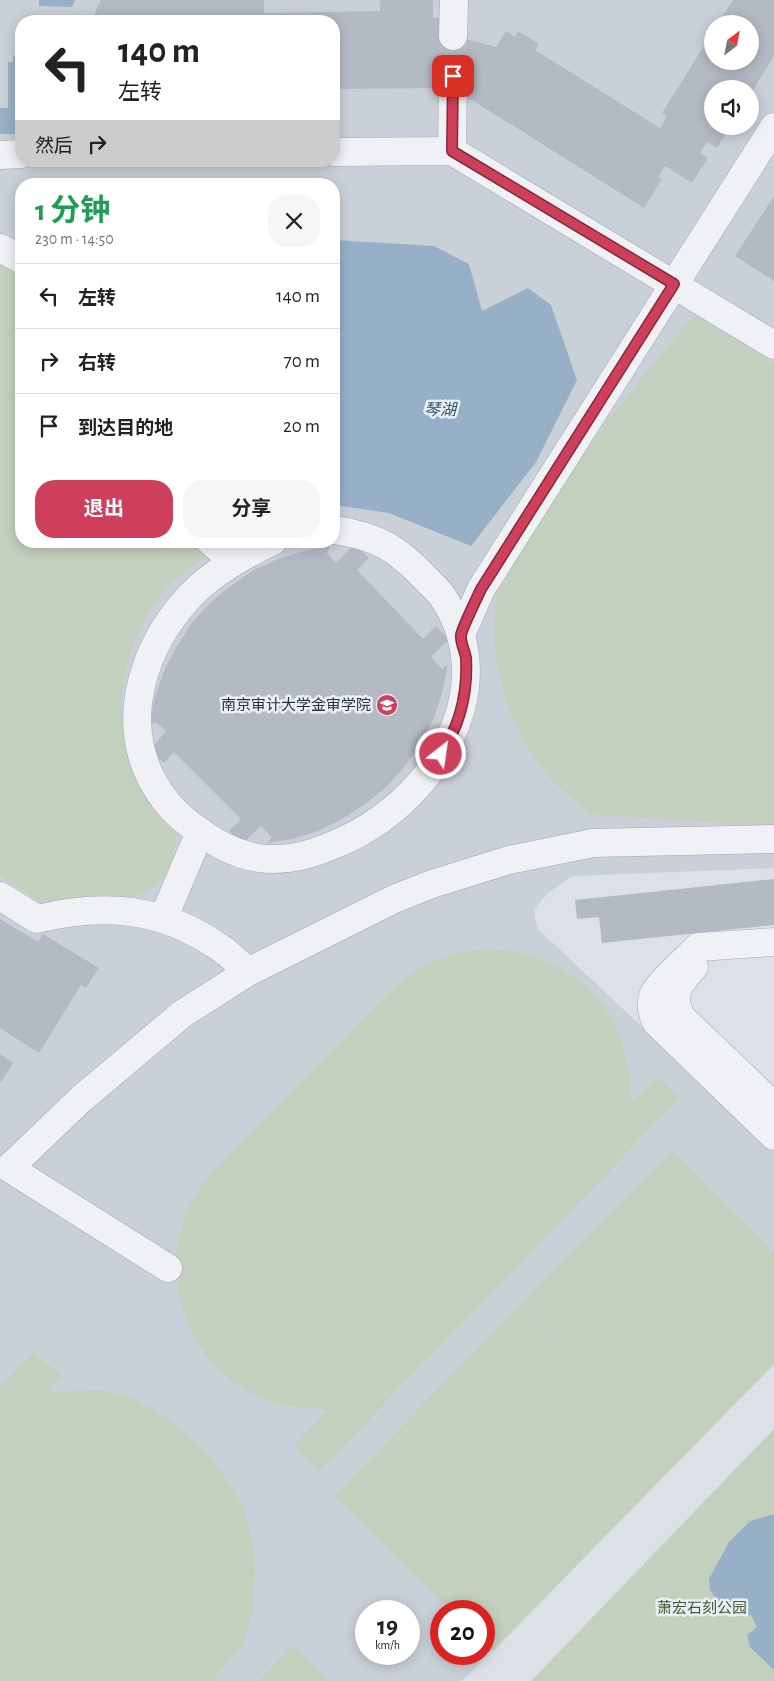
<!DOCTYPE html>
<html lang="zh">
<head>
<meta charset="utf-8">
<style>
	body { margin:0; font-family:"Alegreya Sans","Noto Sans SC",sans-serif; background:#f6f6f6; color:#222; height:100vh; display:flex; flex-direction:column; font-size:19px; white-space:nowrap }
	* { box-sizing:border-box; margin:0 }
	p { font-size:16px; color:#767676 }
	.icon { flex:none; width:28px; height:28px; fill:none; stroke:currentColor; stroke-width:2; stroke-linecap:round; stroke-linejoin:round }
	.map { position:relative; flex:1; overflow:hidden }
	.panel { position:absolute; left:15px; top:178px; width:325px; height:370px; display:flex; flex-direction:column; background:#fff; border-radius:20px; box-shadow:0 2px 12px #0003 }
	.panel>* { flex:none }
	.top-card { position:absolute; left:15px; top:15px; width:325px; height:152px; border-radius:20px; box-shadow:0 2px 12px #0003; background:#fff; color:#222; overflow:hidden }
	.needle { width:32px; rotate:32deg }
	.controls { position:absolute; left:704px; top:15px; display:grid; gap:10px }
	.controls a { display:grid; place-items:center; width:55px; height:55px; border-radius:50%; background:#fff; box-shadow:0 2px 12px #0003; font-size:25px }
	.speed { position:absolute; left:355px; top:1600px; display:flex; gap:10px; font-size:25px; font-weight:700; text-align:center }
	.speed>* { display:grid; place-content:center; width:65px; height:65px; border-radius:50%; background:#fff; box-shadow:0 2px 12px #0003; line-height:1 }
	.speed small { font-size:12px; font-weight:400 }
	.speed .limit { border:8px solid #d22; background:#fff; color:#111 }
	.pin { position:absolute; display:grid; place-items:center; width:42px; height:42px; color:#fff; margin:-21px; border-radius:10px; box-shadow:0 2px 8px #0006 }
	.me { position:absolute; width:55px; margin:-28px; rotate:30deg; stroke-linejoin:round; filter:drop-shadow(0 0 4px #0008) }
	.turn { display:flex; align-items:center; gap:18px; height:105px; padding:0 20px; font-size:22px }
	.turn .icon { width:65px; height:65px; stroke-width:2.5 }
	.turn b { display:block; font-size:35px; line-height:42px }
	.then { display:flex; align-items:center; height:48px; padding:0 20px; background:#0003; gap:10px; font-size:19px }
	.round { display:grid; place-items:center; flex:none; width:52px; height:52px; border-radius:20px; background:#f6f6f6 }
	.summary { display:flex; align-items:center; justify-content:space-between; height:85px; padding:0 20px }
	h1 { font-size:30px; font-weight:700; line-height:38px; color:#1e9e55 }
	.primary-button { display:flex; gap:10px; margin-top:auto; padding:10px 20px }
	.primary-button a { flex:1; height:58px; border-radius:20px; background:#cd3f5b; color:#fff; font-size:20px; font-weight:700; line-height:58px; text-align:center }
	.primary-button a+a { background:#f6f6f6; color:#222 }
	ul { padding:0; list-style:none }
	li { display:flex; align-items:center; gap:15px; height:65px; padding:0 20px; border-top:1px solid #e0e0e0 }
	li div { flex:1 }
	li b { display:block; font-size:19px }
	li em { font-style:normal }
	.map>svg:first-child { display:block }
	.built { fill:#cad0d8; fill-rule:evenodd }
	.green { fill:#c3d0bd }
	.water { fill:#97b0c7 }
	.building { fill:#b4bac3 }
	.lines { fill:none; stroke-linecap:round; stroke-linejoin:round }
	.minor-tunnel { stroke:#b8bdc5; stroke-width:28; stroke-dasharray:28 14; stroke-linecap:butt }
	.minor-casing { stroke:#a2a8b1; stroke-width:29 }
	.minor { stroke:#eff1f5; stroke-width:28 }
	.route-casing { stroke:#85293b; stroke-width:12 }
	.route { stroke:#cd3f5b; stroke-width:9 }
	.labels { text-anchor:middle; stroke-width:5; stroke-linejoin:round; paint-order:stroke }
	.poi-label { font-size:15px; fill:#262f3d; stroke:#ecf0f4; text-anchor:end }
	.park-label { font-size:15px; fill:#3c5833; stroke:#ecf0f4 }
	.water-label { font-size:16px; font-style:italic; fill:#305070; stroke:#ecf0f4 }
</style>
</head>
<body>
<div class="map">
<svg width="774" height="1681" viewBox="0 0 774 1681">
	<rect width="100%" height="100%" fill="#dce1e7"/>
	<!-- built -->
	<path class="built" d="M0,0H774V868L573,876L552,890L542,899L535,910V920L538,929L774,1151V1363L462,1681H0ZM21,21H334V161H21ZM712,24H750V61H712ZM712,89H750V126H712ZM21,184H334V541H21ZM366,1611H409V1654H366ZM441,1611H484V1654H441Z"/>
	<!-- green -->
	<g class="green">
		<path d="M0,247L21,256V541H190L207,556C194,565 182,573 171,584C125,632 108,709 134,771C140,786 148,801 157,814C162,821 171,827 175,834C177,839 175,848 174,853C169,880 149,895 122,900L39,901L0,876Z"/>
		<path d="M694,315L774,363V827L590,814C576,802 561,790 548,776C502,721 481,639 503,570C507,558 528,531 536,519C585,448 638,381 694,315Z"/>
		<path d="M494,949C580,957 632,1015 631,1102L657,1077L680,1098L319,1471L294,1446L329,1409C309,1409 289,1407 269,1401C197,1376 159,1292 184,1220C189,1206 197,1193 205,1180L396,985C429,959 452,951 494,949Z"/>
		<path d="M673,1151L774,1251V1364L493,1651L484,1642V1611H452L334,1496L522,1303L587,1366L523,1302Z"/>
		<path d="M33,1353L62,1375L46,1392L102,1390L134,1399L167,1418L191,1438L216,1464L243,1506L254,1545L255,1570L253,1613L243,1644L212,1681H0V1387Z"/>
		<path d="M774,1429V1681H531Z"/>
		<path d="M293,1646L329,1681H259Z"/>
	</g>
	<!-- water -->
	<g class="water">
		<path d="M39,0H75L72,7L39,6Z"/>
		<path d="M13,56H21V134H0V108H8V62H13Z"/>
		<path d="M334,240L434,246L469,264L482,311L528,288L551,305L577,380L536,462L471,546L389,513L334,505Z"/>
		<path d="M774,1514V1670L750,1647L747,1635L757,1627L751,1615L742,1616L717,1602L710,1589L709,1579L729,1542L750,1521Z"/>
	</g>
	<!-- building -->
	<g class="building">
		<path d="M101,0H264V13L380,11V0H433V18H442L443,33L496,47L506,31L515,37L518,31L539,44L535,50L660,128L667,116L662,113L712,33V61H750V24H718L733,0H774V56L750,95V89H712V126H730L717,148L707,142L700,153L708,158L692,183L665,166L658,177L662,179L644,208L464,95L472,82L443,73V88L334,89V21H91Z"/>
		<path d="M774,196V281L735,256Z"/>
		<path d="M355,544L369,558L357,570L423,639L436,626L449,639L431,657L442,669L448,664L442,693L433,720L419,746L402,770L384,789L364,805L342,819L318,831L292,839L267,843L272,837L261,826L242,844L229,831L241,819L174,752L164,763L149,751L166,731L156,722L150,725L155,697L164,671L177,646L192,623L211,602L232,585L254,570L278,559L304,551L330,546L327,553L336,563Z"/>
		<path d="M774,879V925L602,943L599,917L577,919L575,900Z"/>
		<path d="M0,919L38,942L43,934L99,968L86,988L81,985L39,1053L0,1028Z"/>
		<path d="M0,1054L13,1063L0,1084Z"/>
	</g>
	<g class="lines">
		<!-- minor-tunnel -->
		<path class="minor-tunnel" d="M453,36V76"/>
		<!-- minor casing -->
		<g class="minor-casing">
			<g id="minor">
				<path d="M453,36L454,0"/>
				<path d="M452,151L453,76"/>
				<path d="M334,152L452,151L774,345"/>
				<path d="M0,155L21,154"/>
				<path d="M0,248L21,259"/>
				<path d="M210,541L233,561"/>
				<path d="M273,541C242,556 213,572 189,597C145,645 120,716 151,778C160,795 172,811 187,822C209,839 231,854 259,858C288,862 313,854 338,843C429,805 505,693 444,599C440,592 434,587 428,581C398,549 378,536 334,530"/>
				<path d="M461,635L481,589L774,127"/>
				<path d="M0,896L37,919C104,903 161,907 219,947C230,954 239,964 248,972"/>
				<path d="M163,919L200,832"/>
				<path d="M774,942L698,947C688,958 657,984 653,996C650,1005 652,1013 656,1022L774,1136"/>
				<path d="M694,967C678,984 669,995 682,1018L774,1106"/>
				<path d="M168,1268L9,1168L81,1099L182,1014L248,972L394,899L432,884L509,860L593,843L774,839"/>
			</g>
		</g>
		<!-- minor -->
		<use href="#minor" class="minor"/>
	</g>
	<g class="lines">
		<!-- route casing -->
		<g class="route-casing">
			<path id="route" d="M441,754C460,725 468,693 466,658C465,651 460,642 461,635C462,628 477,598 481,589L674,284L452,151L453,76"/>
		</g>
		<!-- route -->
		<use href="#route" class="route"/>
	</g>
	<!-- icons -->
	<defs>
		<g id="university-disc" transform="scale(1.125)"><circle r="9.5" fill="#cd3f5b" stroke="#ecf0f4"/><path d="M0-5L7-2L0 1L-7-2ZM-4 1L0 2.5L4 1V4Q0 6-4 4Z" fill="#fff"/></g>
	</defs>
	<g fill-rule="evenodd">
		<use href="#university-disc" x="387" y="705"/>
	</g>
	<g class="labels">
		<!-- poi labels -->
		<g class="poi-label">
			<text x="371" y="710">南京审计大学金审学院</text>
		</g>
		<!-- park labels -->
		<g class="park-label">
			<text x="702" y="1613">萧宏石刻公园</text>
		</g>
		<!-- water labels -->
		<g class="water-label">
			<text x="440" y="415">琴湖</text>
		</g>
	</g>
</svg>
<div class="controls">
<a><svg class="needle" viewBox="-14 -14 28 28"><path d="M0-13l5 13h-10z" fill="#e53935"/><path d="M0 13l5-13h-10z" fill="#767676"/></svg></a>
<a><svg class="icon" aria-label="sound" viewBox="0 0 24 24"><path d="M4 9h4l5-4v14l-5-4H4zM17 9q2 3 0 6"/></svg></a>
</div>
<div class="speed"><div>19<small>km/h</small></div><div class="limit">20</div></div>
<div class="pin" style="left:453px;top:76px;background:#d93025"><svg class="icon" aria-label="arrive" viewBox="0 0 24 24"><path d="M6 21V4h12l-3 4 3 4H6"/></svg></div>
<svg class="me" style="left:441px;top:754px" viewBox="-20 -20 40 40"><circle r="17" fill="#cd3f5b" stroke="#fff" stroke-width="3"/><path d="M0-11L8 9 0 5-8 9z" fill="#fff"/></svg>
<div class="top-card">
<div class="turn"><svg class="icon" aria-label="left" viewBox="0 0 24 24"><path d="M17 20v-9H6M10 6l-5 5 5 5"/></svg><div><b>140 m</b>左转</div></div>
<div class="then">然后<svg class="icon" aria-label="right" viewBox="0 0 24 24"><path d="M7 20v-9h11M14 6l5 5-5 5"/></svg></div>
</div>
<section class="panel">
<div class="summary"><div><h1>1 分钟</h1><p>230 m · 14:50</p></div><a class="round"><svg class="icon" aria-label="close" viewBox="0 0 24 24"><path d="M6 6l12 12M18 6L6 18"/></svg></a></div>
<ul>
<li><svg class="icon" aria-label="left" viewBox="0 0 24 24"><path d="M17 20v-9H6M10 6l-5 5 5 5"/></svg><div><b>左转</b></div><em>140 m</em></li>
<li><svg class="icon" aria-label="right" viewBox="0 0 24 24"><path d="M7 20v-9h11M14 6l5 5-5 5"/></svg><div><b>右转</b></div><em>70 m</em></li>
<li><svg class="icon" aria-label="arrive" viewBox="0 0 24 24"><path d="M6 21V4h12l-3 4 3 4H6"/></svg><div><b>到达目的地</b></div><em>20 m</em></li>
</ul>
<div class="primary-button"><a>退出</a><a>分享</a></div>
</section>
</div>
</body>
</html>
